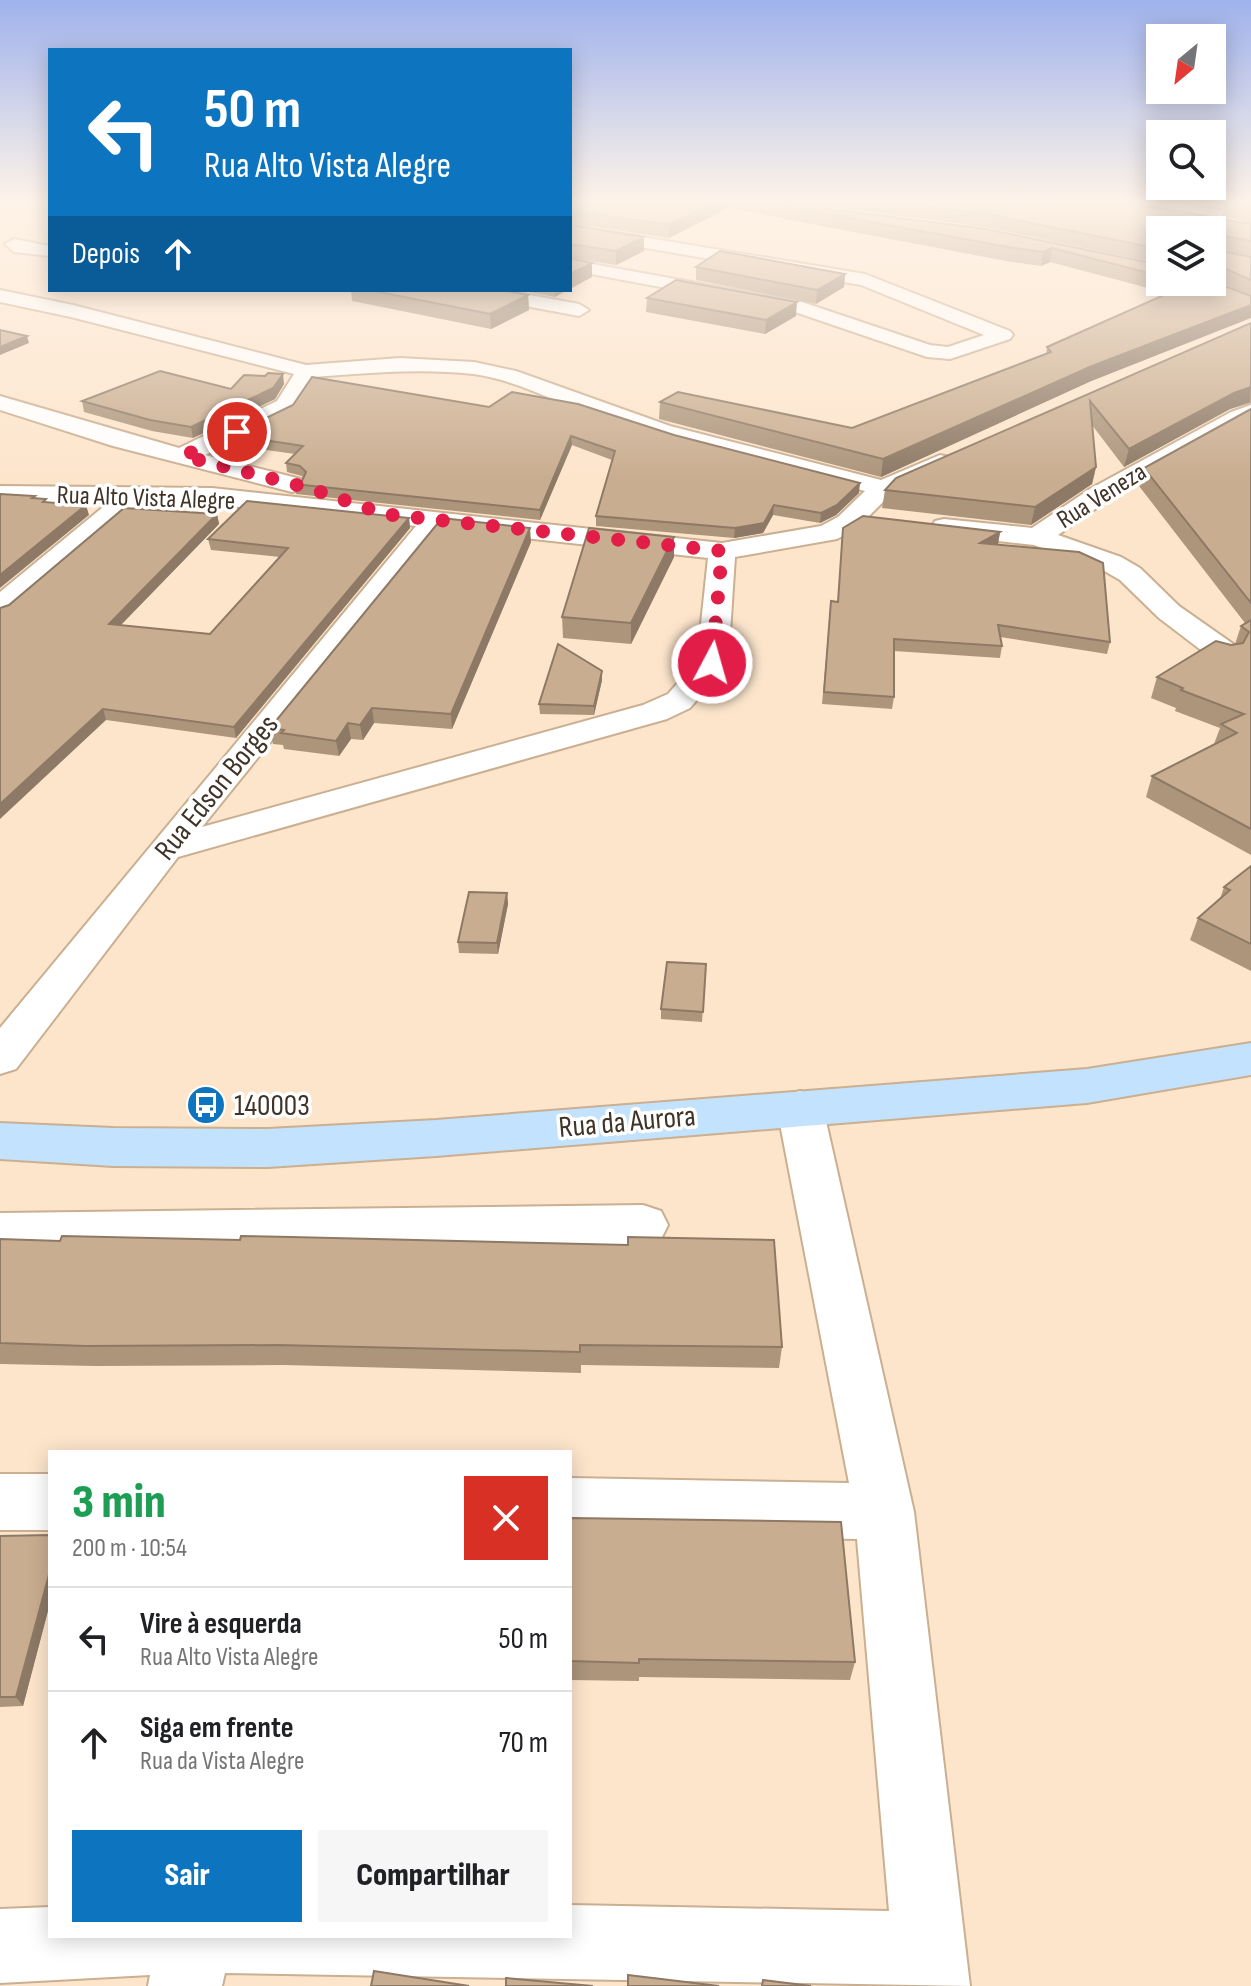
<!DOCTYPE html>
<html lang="pt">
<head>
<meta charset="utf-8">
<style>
	body { margin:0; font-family:"Sofia Sans Condensed",sans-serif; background:#f6f6f6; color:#202124; height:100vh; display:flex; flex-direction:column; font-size:30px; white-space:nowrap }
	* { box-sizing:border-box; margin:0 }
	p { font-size:26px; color:#757577 }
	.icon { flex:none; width:44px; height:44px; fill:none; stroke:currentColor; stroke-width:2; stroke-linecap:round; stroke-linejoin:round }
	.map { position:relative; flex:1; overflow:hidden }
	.side { position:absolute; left:48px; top:1450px; width:524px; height:488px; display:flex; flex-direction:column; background:#fff; border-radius:0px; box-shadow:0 4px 20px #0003 }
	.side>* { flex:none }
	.top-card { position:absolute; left:48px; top:48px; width:524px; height:244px; border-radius:0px; box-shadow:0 4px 20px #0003; background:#0d74bf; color:#fff; overflow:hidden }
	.needle { width:52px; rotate:209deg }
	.fabs { position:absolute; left:1146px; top:24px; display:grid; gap:16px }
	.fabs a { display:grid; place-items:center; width:80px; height:80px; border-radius:0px; background:#fff; box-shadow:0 4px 20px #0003; font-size:40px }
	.pin { position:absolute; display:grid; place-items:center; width:68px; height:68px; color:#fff; margin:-34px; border:4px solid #fff; border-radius:50%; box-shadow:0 2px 8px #0007 }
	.me { position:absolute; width:88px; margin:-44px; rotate:6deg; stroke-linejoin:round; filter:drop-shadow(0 0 6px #0008) }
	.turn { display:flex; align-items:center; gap:28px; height:168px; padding:0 24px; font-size:36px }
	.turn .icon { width:104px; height:104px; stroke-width:2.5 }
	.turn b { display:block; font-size:56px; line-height:68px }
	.then { display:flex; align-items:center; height:76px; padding:0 24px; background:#0003; gap:16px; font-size:30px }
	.round { display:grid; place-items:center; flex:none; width:84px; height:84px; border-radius:0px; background:#f6f6f6 }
	.overview { display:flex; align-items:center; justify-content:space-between; height:136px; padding:0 24px }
	h1 { font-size:48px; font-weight:800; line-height:60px; color:#1e9e55 }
	.button { display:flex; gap:16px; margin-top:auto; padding:16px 24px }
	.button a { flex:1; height:92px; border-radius:0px; background:#0d74bf; color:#fff; font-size:32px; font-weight:800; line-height:92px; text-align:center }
	.button a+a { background:#f6f6f6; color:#202124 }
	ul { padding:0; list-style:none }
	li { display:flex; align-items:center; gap:24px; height:104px; padding:0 24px; border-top:2px solid #e0e0e0 }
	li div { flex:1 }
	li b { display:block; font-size:30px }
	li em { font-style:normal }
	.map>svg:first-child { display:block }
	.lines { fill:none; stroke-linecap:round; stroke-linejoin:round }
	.minor-casing { stroke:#cbaf91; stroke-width:4 }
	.secondary-casing { stroke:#cbaf91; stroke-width:4 }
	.minor { fill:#fff; fill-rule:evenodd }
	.secondary { fill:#c2e2fe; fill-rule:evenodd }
	.wall { fill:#ad957c }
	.shaded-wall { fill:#8d7965 }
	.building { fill:#c9ad90; stroke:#8d7965; stroke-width:2 }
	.route { stroke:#e11d48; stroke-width:14; stroke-dasharray:0 25.2 }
	.labels { text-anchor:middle; stroke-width:7; stroke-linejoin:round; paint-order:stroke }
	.far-street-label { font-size:26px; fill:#403428; stroke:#fff }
	.street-label { font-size:30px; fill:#403428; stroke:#fff }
	.poi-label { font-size:30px; fill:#403428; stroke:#fff; text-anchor:start }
</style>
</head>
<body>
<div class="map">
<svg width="1251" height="1986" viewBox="0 0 1251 1986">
	<rect width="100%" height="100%" fill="#fde5cc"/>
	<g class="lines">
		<!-- minor casing -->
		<g class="minor-casing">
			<g id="minor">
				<path d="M1125,201H1160L1251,215V225L1133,206Z"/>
				<path d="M570,225L865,274L1010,331L1013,335L1010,339L950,359L927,357L798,313L570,270V260L802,302L930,345L948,347L984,335L861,285L570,235Z"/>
				<path d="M14,239L50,246V256L14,252L5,244Z"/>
				<path d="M0,290L73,305L306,365L400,358L474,362L516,371L670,426L881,480L940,455L949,457L952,462L949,467L892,493L856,529L837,539L735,557L728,663L690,708L667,719L178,857L16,1069L0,1074V1028L416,526L212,504L139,503L10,613L0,616V592L108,503L0,502V486L212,488L722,543L821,526L838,517L865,491C780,469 695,449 611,422C566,408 520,380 473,374C420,368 367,373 314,377L305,396L293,411L205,455L301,479L305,484L301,489L292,492L113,446L0,410V396L179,448L277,401L294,374L71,317L0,302ZM442,529L708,558L697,661L668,694L643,705L202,827Z"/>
				<path d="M463,290H502L579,304L589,310L579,316L472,296Z"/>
				<path d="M1251,405V420L1108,500L1058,535L1121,557L1140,568L1179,606L1236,646L1240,653L1236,660L1225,662L1214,660L1159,618L1120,580L1101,569L1034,545L944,535L935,533L931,527L935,521L944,519L1032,528L1090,489L1231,412Z"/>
				<path d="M800,1091L816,1096L823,1108L914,1512L970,1986L225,1973L222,1986H148L150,1975L0,1983V1909L50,1907V1936H570V1905L889,1911L857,1539L570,1534V1478L849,1483L777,1108L784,1096Z"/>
				<path d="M643,1205L661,1211L668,1225L661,1239L643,1245L0,1253V1213Z"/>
				<rect x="0" y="1474" width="50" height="56"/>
			</g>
		</g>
		<!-- secondary casing -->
		<g class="secondary-casing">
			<path id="secondary" d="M1251,1043V1075L1087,1103L436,1156L268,1167L113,1166L0,1159V1123L113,1128L268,1129L436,1120L1087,1069Z"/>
		</g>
		<!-- minor -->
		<use href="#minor" class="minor"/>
		<!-- secondary -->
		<use href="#secondary" class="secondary"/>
	</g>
	<!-- wall -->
	<g class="wall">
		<path d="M570,201H766L1160,265V282H1212L1089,382L881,477L659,419L660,402L852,428L1046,355L1047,347L1167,293L1050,262L1041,266L1006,261L728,208L669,238L570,223Z"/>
		<path d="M785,201H1121L1251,224V256L1213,248L1251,257V296L1212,279V230H1160V264L985,227Z"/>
		<path d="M1251,201V223L1222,216L1225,203Z"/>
		<path d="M570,225L644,237V251L616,265L570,258Z"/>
		<path d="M696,267L845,274L844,287L816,304L696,280Z"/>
		<path d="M351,290H501L528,295L529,310L491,329L352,301Z"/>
		<path d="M519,290H567L555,297Z"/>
		<path d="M647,298L796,316L765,334L646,312Z"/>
		<path d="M1251,323V403L1230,409L1124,467L1092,425L1096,467L1092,484L1031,525L882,508L885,490Z"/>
		<path d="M312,377L859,493L836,515L820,523L773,515L763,533L734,538L596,526V516L612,460L572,445L540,520L296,494L294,484L302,481L303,478L302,476L287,472L286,463L295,454L232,445L231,435L293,405Z"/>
		<path d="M284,384L275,399L193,438L152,431L84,412L82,401Z"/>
		<path d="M1251,409V855L1146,797L1152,776L1214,744L1220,728L1175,711L1176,708L1151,698L1157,677L1231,645L1235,644L1241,626L1245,623L1139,486L1144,468Z"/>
		<path d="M217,514L219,524L121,625L210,634L280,557L211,550L208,539L409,518L410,528L236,738L106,720L9,605Z"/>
		<path d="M1000,532L998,544H996L1110,642L1107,654L1000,637L1002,646L1000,658L894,651V697L892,709L822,704L831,601L838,602Z"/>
		<path d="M674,537V557L631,644L563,638L562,617Z"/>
		<path d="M531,542L452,729L374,723L363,740L351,739L339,756L284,749L283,745L273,744L270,728Z"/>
		<path d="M602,680L594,715L540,714L539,704Z"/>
		<path d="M1251,866V971L1190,940L1198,918L1220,899L1224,887Z"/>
		<path d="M507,893L508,904L498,954L459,953L458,942Z"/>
		<path d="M706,964L702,1022L661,1019V1009Z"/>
		<path d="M0,1239L782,1347L779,1368L581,1365V1373L284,1365L95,1366L0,1364Z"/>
		<path d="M570,1518L855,1662L850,1680L639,1677V1681L570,1680Z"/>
		<path d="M50,1535V1603L23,1706L0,1707V1536Z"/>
	</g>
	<!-- shaded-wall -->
	<g class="shaded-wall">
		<path d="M718,201H728V208L669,238V225Z"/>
		<path d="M644,237V251L616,265V251Z"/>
		<path d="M1052,248L1050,262L1041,266L1043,252Z"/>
		<path d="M592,263V277L570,289V274Z"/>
		<path d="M845,274L844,287L816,304L817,290Z"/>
		<path d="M554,290H567L555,297Z"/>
		<path d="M528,295L529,310L491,329L490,314Z"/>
		<path d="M797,302L796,316L765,334L766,320Z"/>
		<path d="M1251,305V318L1089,382L881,477L883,459L1092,366Z"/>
		<path d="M27,336L29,343L0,355V347Z"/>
		<path d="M283,374L284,384L275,399L193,438L191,427Z"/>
		<path d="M1251,387L1250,402L1230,409L1124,467L1129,449L1234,393Z"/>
		<path d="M571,436L572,445L540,520V510Z"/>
		<path d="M1096,467L1092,484L1031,525L1035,507Z"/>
		<path d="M860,483L859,493L836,515L820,523L821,513Z"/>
		<path d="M86,505L89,515L0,588V575Z"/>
		<path d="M774,505L773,515L763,533L734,538L735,528Z"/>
		<path d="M217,514L219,524L111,635L109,624Z"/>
		<path d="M409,518L410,528L236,738L234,727Z"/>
		<path d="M530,528L531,542L452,729L451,714Z"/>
		<path d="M1000,532L998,544L978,554L980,543Z"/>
		<path d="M674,537V557L631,644V623Z"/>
		<path d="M602,671V680L594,715V706Z"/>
		<path d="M372,708L374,723L363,740L360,725Z"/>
		<path d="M103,709L106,720L0,819V804Z"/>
		<path d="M348,723L351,739L339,756L336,741Z"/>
		<path d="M507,893L508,904L498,954L497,943Z"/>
		<path d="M50,1571V1603L23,1706L16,1697Z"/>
	</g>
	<!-- building -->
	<g class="building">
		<path d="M570,201H718L669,225L570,210Z"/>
		<path d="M757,201H766L986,229L1160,265V276L1052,248L1043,252L1008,247Z"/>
		<path d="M883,201H1031L1048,203L1050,201H1121L1251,224V241L1216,234L1212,237L1213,249L1251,257V280L1217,265H1212V230H1160V249L987,214Z"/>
		<path d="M1228,201H1251V209L1225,203Z"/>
		<path d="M570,225L644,237L616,251L570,244Z"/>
		<path d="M720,251L845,274L817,290L696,267Z"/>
		<path d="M570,258L592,263L570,274Z"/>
		<path d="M676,280L797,302L766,320L647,298Z"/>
		<path d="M1212,281L1251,296V305L1092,366L883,459L660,402L678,392L852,428L1051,352L1047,347L1189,284L1182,282Z"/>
		<path d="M369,290H501L528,295L490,314Z"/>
		<path d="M1251,323V387L1234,393L1129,449L1090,401L1096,467L1035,507L885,490L896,478Z"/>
		<path d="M0,330L27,336L0,347Z"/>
		<path d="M160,371L231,389L244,375L265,376L268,373L283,374L273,388L191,427L150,420L82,401Z"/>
		<path d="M312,377L489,407L512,392L578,404L674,435L860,483L837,505L821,513L774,505L764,523L735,528L596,516L615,451L571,436L540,510L294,484L302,481L306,472L300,466L286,463L303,446L231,435L293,405Z"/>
		<path d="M1251,409V603L1144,468Z"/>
		<path d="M0,494L35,496L32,498L46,499L43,502L86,505L0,575Z"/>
		<path d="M247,501L409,518L234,727L103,709L0,804V608L9,605L124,508L217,514L109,624L210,634L288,548L208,539Z"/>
		<path d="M863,516L1000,532L980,543L1079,552L1103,563L1110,642L998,625L1002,646L894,639V697L824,692L831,601L838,602L843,528Z"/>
		<path d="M442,518L530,528L451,714L372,708L360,725L348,723L336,741L281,733L284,730L270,728Z"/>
		<path d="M589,528L674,537L631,623L562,617Z"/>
		<path d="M1251,620V829L1152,776L1237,733L1221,724L1244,714L1181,690L1183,688L1157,677L1216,641L1231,645L1243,643L1249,632L1241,626Z"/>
		<path d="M558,644L602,671L594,706L539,704Z"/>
		<path d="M1251,866V944L1198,918L1230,890L1224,887Z"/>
		<path d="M469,892L507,893L497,943L458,942Z"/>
		<path d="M667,962L706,964L703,1012L661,1009Z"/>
		<path d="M62,1236L240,1240L241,1236L291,1237L628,1245V1237L774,1240L782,1347L580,1345V1352L278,1345L86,1346L0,1343V1239L60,1241Z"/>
		<path d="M570,1518L841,1522L855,1662L639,1659V1663L570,1661Z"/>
		<path d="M50,1535V1571L16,1697H0V1536Z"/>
		<path d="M374,1971L469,1986H371Z"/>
		<path d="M628,1975L719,1986H628Z"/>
		<path d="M506,1978L593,1986H506Z"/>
		<path d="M763,1980L811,1986H762Z"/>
	</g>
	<!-- sky -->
	<linearGradient id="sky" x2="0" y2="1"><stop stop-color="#9fb2ec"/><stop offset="0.42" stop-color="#fef3e8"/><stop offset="1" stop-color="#fef3e8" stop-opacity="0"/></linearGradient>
	<rect width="1251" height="479" fill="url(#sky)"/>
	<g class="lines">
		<!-- route -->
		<path class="route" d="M237,432L183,456L309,488L384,514L722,551L712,663"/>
	</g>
	<!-- icons -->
	<defs>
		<g id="bus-disc" transform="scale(2)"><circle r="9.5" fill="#0d74bf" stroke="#fff"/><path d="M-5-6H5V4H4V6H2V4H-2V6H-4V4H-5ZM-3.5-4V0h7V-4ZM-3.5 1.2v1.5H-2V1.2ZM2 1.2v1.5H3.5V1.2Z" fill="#fff"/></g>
	</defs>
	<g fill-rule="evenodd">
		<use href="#bus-disc" x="206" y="1105"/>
	</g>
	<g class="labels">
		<!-- far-street labels -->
		<g class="far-street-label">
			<text transform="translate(1101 495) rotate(-32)" y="9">Rua Veneza</text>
			<text transform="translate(146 497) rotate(2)" y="9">Rua Alto Vista Alegre</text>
		</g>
		<!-- street labels -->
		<g class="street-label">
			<text transform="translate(216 787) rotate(-51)" y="10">Rua Edson Borges</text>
			<text transform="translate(627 1121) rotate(-5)" y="10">Rua da Aurora</text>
		</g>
		<!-- poi labels -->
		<g class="poi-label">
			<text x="234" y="1115">140003</text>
		</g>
	</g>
</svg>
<div class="fabs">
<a><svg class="needle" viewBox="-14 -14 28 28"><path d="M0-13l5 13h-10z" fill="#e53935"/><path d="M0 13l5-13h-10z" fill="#757577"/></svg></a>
<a><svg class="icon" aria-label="search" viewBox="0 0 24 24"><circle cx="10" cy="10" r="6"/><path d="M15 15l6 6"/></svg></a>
<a><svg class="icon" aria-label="layers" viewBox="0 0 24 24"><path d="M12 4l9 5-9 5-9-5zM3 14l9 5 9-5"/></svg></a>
</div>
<div class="pin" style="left:237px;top:432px;background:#d93025"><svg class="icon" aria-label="arrive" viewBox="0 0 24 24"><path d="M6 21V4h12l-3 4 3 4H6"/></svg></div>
<svg class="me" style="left:712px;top:663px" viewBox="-20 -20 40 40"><circle r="17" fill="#e11d48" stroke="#fff" stroke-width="3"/><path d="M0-11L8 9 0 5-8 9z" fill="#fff"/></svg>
<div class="top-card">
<div class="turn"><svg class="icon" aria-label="left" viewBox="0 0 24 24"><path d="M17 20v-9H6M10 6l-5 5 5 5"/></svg><div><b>50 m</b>Rua Alto Vista Alegre</div></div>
<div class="then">Depois<svg class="icon" aria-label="ahead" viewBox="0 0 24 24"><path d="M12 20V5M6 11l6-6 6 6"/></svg></div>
</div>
<section class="side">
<div class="overview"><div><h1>3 min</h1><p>200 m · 10:54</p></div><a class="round" style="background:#d93025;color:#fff"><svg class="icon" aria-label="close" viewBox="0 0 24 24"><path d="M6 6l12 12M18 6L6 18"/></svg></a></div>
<ul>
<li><svg class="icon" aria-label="left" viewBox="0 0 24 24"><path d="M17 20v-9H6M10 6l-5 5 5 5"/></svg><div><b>Vire à esquerda</b><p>Rua Alto Vista Alegre</p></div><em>50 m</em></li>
<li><svg class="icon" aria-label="ahead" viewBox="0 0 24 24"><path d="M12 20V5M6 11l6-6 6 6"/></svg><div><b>Siga em frente</b><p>Rua da Vista Alegre</p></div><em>70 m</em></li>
</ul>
<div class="button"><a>Sair</a><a>Compartilhar</a></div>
</section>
</div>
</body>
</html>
